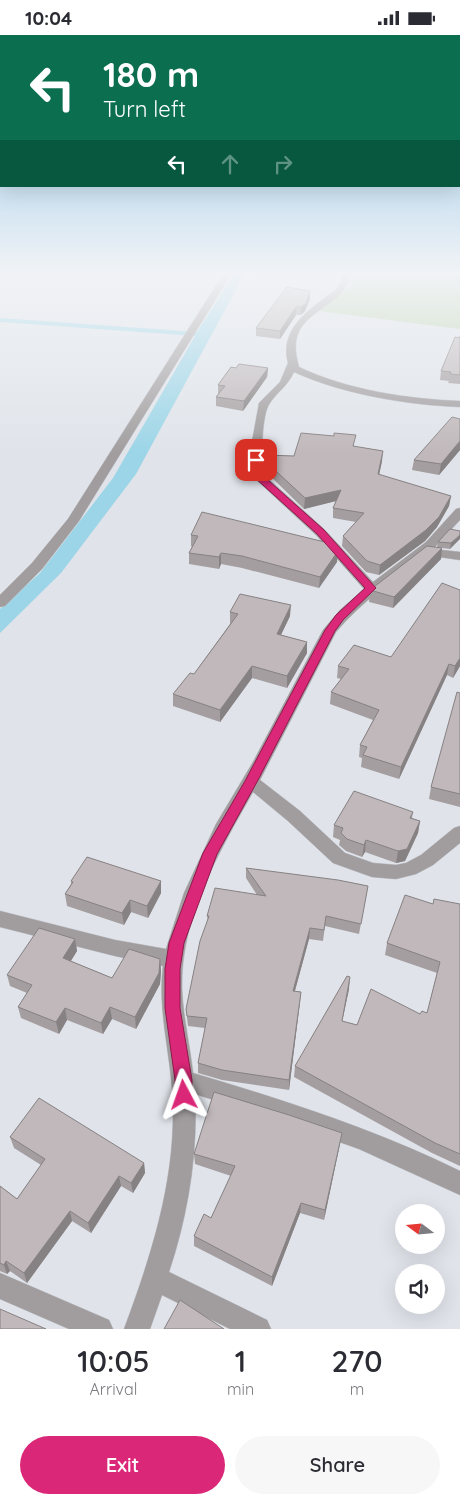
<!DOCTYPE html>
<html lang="en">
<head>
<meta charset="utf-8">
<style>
	body { margin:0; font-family:Quicksand,sans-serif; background:#f7f7f7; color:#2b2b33; height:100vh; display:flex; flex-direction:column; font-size:19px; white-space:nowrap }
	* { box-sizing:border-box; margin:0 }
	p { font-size:16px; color:#7c7c81 }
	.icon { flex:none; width:28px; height:28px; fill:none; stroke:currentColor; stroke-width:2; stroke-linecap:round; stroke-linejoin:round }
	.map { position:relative; height:1294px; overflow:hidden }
	.drawer { display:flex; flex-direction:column; background:#fff; flex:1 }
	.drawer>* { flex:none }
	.guide { position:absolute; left:0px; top:0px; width:460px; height:152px; box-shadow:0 5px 20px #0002; background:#0b6e4f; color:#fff; overflow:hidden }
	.needle { width:32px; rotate:286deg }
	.fabs { position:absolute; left:395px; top:1169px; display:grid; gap:10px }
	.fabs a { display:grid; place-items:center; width:50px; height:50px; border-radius:50%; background:#fff; box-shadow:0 5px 20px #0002; font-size:25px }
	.pin { position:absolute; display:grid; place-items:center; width:42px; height:42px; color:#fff; margin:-21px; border-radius:10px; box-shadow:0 2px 8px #0006 }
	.me { position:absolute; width:55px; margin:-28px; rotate:356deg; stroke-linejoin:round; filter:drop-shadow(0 0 4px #0008) }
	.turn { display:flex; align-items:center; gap:18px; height:105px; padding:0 20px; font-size:22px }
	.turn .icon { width:65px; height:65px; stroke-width:2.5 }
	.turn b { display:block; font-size:35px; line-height:42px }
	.lanes { display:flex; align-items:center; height:48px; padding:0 20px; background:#0003; justify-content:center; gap:25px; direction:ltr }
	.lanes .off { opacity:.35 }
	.eta { display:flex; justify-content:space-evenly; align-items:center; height:85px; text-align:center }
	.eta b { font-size:30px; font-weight:600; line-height:35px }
	.button { display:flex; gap:10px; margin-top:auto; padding:10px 20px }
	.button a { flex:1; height:58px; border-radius:30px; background:#db2777; color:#fff; font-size:20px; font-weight:600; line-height:58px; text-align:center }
	.button a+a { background:#f7f7f7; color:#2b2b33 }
	.status { display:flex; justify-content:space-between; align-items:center; height:35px; padding:0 25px; background:#fff; direction:ltr }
	.status svg { height:14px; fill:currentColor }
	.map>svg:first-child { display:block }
	.green { fill:#bbd4a9 }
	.water { fill:#9bd5e7 }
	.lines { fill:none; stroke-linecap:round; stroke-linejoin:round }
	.street-casing { stroke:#bec1c7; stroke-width:1 }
	.street { fill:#a19d9e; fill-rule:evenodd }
	.wall { fill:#a59ea0 }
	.shaded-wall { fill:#868182 }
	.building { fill:#c0b8ba; stroke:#868182 }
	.route { fill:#db2777; stroke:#8e194d }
</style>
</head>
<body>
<div class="status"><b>10:04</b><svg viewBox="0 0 49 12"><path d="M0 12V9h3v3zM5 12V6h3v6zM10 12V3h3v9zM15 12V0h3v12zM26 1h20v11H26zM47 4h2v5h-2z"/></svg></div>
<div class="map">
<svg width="460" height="1294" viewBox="0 0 460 1294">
	<rect width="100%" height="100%" fill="#e0e4ea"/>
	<!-- green -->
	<path class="green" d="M354,238H460V294L320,276L351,251Z"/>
	<!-- water -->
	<path class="water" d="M235,238H245L136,439L61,538L0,598V574L40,538L113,443L195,301L0,287V283L197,297Z"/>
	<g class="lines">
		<!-- street casing -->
		<g class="street-casing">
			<g id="street">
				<path d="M224,238H232L79,486L42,534L5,571L0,572V560L32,528L68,484Z"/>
				<path d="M343,238H351C344,280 281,272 299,332C347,355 408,364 460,366V372C407,370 342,359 294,337C287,352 278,356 270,368C261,380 262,422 262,438L324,494L373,547L426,507L456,474L460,473V485L433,514L460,517V525L425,520C394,545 362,566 336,597L260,745L300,776L345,818L373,828L396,830L406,828L421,820L454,793L460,791V808L433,830L416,839L396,844L372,842L333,828L288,786L253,757C219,817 180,883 182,954C183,982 190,1010 193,1038C284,1065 374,1094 460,1136V1160L359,1114L289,1089L195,1059C198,1119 188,1180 169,1237L267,1285L271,1294H230L162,1260L150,1294H124C150,1224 174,1151 173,1075C173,1027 157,979 163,931L115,921L0,892V876L115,905L166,914L184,858L216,789L253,727L323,595L340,575L364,554L316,500L250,439L251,412L259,368L280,347L288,328C280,297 303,279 326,262C330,259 338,254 340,249C342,246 342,242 343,238Z"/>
				<path d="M0,1238L109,1285L113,1294H69L0,1264Z"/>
			</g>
		</g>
		<!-- street -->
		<use href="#street" class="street"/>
	</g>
	<!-- wall -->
	<g class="wall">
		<path d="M310,264L305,276L301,280H296L280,304L256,301V293Z"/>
		<path d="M460,301V349L448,348L449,346L440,345L441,336Z"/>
		<path d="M236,333H268L267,342L243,376L216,371V362L218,359V350Z"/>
		<path d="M460,384V415L439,440L412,435L414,425Z"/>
		<path d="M354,411L382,426L379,440L451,461L449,471L437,492L425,506L379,540L366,537L342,511L343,501L356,487L333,483V473L336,466L304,474L264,435V420L294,421Z"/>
		<path d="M460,496L450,514L442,513L441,524L393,573L369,567L370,555L437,512L438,507Z"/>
		<path d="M191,500L337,527L319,553L242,533L221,529L219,534L189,529V518L192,512L191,511Z"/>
		<path d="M460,555V631L453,643L447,640L399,744L361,732L362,723L359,722L360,710L373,685L330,669L331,657L341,644L337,643L338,631L391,622Z"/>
		<path d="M230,577L290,581L281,600L307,607V618L287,653L252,643L220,687L173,671V659L194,639L230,589Z"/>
		<path d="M460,658V772L429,764L431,752Z"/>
		<path d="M413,777L412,783L420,786L418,798L405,826L396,828L365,817L362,822L346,816L339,810L340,805L333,802L334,790Z"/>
		<path d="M246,833L368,851L359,899L325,891L323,906L309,904L295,956L301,957L289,1055L222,1045L198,1038V1028L205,993L188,991L186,974L208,886L207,881L257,860L246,843Z"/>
		<path d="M71,846H161V858L148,883L131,877L124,890L67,871L65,859L71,849Z"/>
		<path d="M433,869H460V1131L432,1118L294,1042L295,1031L349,954L342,986L357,990L420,979L427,978L437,938L385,920L387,908Z"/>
		<path d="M75,904L77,916L71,926L112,943L160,924L161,936L160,949L136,994L112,984L103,999L67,985L59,999L21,983L18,972L27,958L10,951L7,940Z"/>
		<path d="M342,1098L324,1185L300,1178L272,1251L194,1211V1201L211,1183L231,1141L195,1129L194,1119Z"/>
		<path d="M10,1102L144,1128L145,1138L133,1158L121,1151L91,1198L72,1186L27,1248L10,1236L7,1239L0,1236V1151L17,1164L41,1130L14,1113Z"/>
	</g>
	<!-- shaded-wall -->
	<g class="shaded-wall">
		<path d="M310,256V264L305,276L301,280V272Z"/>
		<path d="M296,272V280L280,304V296Z"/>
		<path d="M268,333L267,342L243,376L244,366Z"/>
		<path d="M460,406V415L439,440L441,429Z"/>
		<path d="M383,416L382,426L377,449L378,439Z"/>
		<path d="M341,455L340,465L304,474L305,463Z"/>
		<path d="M451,461L449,471L437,492L425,506L379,540L380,530Z"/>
		<path d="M460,500V504L450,514L451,508Z"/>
		<path d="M442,513L441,524L393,573L394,562Z"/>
		<path d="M338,516L337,527L319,553L320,542Z"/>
		<path d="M221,518V529L219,534V522Z"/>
		<path d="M291,570L290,581L276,610L277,599Z"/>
		<path d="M307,607V618L287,653V641Z"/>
		<path d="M460,623V631L453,643L455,631Z"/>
		<path d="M449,629L447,640L399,744L401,732Z"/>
		<path d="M252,631V643L220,687V675Z"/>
		<path d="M420,786L418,798L405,826L396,828L398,816Z"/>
		<path d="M366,805L365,817L362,822L364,810Z"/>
		<path d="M161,846V858L148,883L147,871Z"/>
		<path d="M130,865L131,877L124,890L122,878Z"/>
		<path d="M310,893L309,904L292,966L293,956Z"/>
		<path d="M75,904L77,916L65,935L63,923Z"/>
		<path d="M160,924L161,936L160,949L136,994L135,982Z"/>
		<path d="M350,942L349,954L340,997Z"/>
		<path d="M301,957L300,967L289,1055V1045Z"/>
		<path d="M110,972L112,984L103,999L101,988Z"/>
		<path d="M65,973L67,985L59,999L56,987Z"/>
		<path d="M342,1098L340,1109L324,1185L325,1175Z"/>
		<path d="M144,1128L145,1138L133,1158L131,1148Z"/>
		<path d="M119,1141L121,1151L91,1198L88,1188Z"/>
		<path d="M301,1168L300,1178L272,1251V1242Z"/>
		<path d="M70,1176L72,1186L27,1248L24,1238Z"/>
		<path d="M6,1226L10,1236L7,1239L4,1230Z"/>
	</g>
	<!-- building -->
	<g class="building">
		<path d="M287,252L310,256L306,268L301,272H296L280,296L256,293Z"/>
		<path d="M460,301V340L450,339L451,337L441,336L455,302L459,303Z"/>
		<path d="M239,329L268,333L244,366L216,362L225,351L218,350L231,332L236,333Z"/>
		<path d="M452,382L460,384V406L441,429L414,425Z"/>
		<path d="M301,398L334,401V398L356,400L353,411L383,416L378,439L451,461L439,482L426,495L380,530L367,526L343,501L364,478L333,473L341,455L305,463L264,425V420L294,421Z"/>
		<path d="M202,477L333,509L338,516L320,542L242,521L221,518L219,522L189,518L198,501L191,500Z"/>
		<path d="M450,494L460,496V500L451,508L438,507Z"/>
		<path d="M427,511L442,513L394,562L370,555Z"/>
		<path d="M442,548L460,555V623L455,631L449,629L401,732L363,720L367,712L360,710L379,675L331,657L349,634L338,631L354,610L391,622Z"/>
		<path d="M240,559L291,570L277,599L307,607L287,641L252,631L220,675L173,659L190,638L194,639L238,579L230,577Z"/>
		<path d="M457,657L460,658V759L431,752Z"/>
		<path d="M354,756L413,777L410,783L420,786L407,814L398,816L366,805L364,810L347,804L341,798L343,793L334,790Z"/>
		<path d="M87,822L161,846L147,871L130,865L122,878L65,859L73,847L71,846Z"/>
		<path d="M246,833L338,845L368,851L361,889L326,881L324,895L310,893L293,956L301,957L289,1045L222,1035L198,1028L207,983L187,981L186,974L200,906L209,881H207L215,853L266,861Z"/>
		<path d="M405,860L433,869L434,864L460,869V1119L435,1108L295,1031L347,941L350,942L342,986L357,990L371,954L420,979L422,976L427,978L440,927L387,908Z"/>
		<path d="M39,893L75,904L63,923L112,943L129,914L160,924L159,938L135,982L110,972L101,988L65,973L56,987L18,972L32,950L7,940Z"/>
		<path d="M214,1057L289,1080L342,1098L325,1175L301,1168L272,1242L194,1201L204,1179L211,1183L235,1131L194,1119Z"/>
		<path d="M39,1063L144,1128L131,1148L119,1141L88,1188L70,1176L24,1238L6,1226L4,1230L0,1228V1151L17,1164L45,1124L10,1102Z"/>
		<path d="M180,1265L224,1294H164Z"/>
		<path d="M0,1274L46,1294H0Z"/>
	</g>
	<!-- sky -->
	<linearGradient id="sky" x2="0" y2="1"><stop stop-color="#89c1e8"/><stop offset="0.57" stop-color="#f1f3f6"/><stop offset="1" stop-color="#f1f3f6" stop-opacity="0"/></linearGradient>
	<rect width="460" height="419" fill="url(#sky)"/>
	<!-- route -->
	<path class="route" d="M256,423L260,425V438L324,495L376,553L343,585L335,596L257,747L217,819L184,908L180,934V973L192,1045V1060L189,1066L184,1068L178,1066L175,1060V1045L165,973V934L169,908L203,818L245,746L325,595L336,580L365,553L317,499L253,441L251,425Z"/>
</svg>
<div class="fabs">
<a><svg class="needle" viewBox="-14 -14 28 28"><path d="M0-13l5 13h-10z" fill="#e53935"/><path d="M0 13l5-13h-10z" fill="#7c7c81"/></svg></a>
<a><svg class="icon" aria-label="sound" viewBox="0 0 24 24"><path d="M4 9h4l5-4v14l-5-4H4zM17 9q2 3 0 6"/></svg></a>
</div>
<div class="pin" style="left:256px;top:425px;background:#d93025"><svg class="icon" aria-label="arrive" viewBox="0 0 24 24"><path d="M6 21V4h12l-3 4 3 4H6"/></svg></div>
<svg class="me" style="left:184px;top:1060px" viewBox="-20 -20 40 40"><path d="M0-17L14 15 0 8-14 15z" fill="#db2777" stroke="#fff" stroke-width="4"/></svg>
<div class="guide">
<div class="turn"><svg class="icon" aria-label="left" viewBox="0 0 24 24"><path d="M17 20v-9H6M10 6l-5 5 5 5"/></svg><div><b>180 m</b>Turn left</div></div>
<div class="lanes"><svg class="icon" aria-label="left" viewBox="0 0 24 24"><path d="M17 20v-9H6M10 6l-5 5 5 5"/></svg><svg class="icon off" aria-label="ahead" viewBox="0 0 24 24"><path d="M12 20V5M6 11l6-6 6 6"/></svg><svg class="icon off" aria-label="right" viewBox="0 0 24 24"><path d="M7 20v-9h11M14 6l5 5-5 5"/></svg></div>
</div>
</div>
<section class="drawer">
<div class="eta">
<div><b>10:05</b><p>Arrival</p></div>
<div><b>1</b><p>min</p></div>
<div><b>270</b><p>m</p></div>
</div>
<div class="button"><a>Exit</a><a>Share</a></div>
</section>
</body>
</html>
